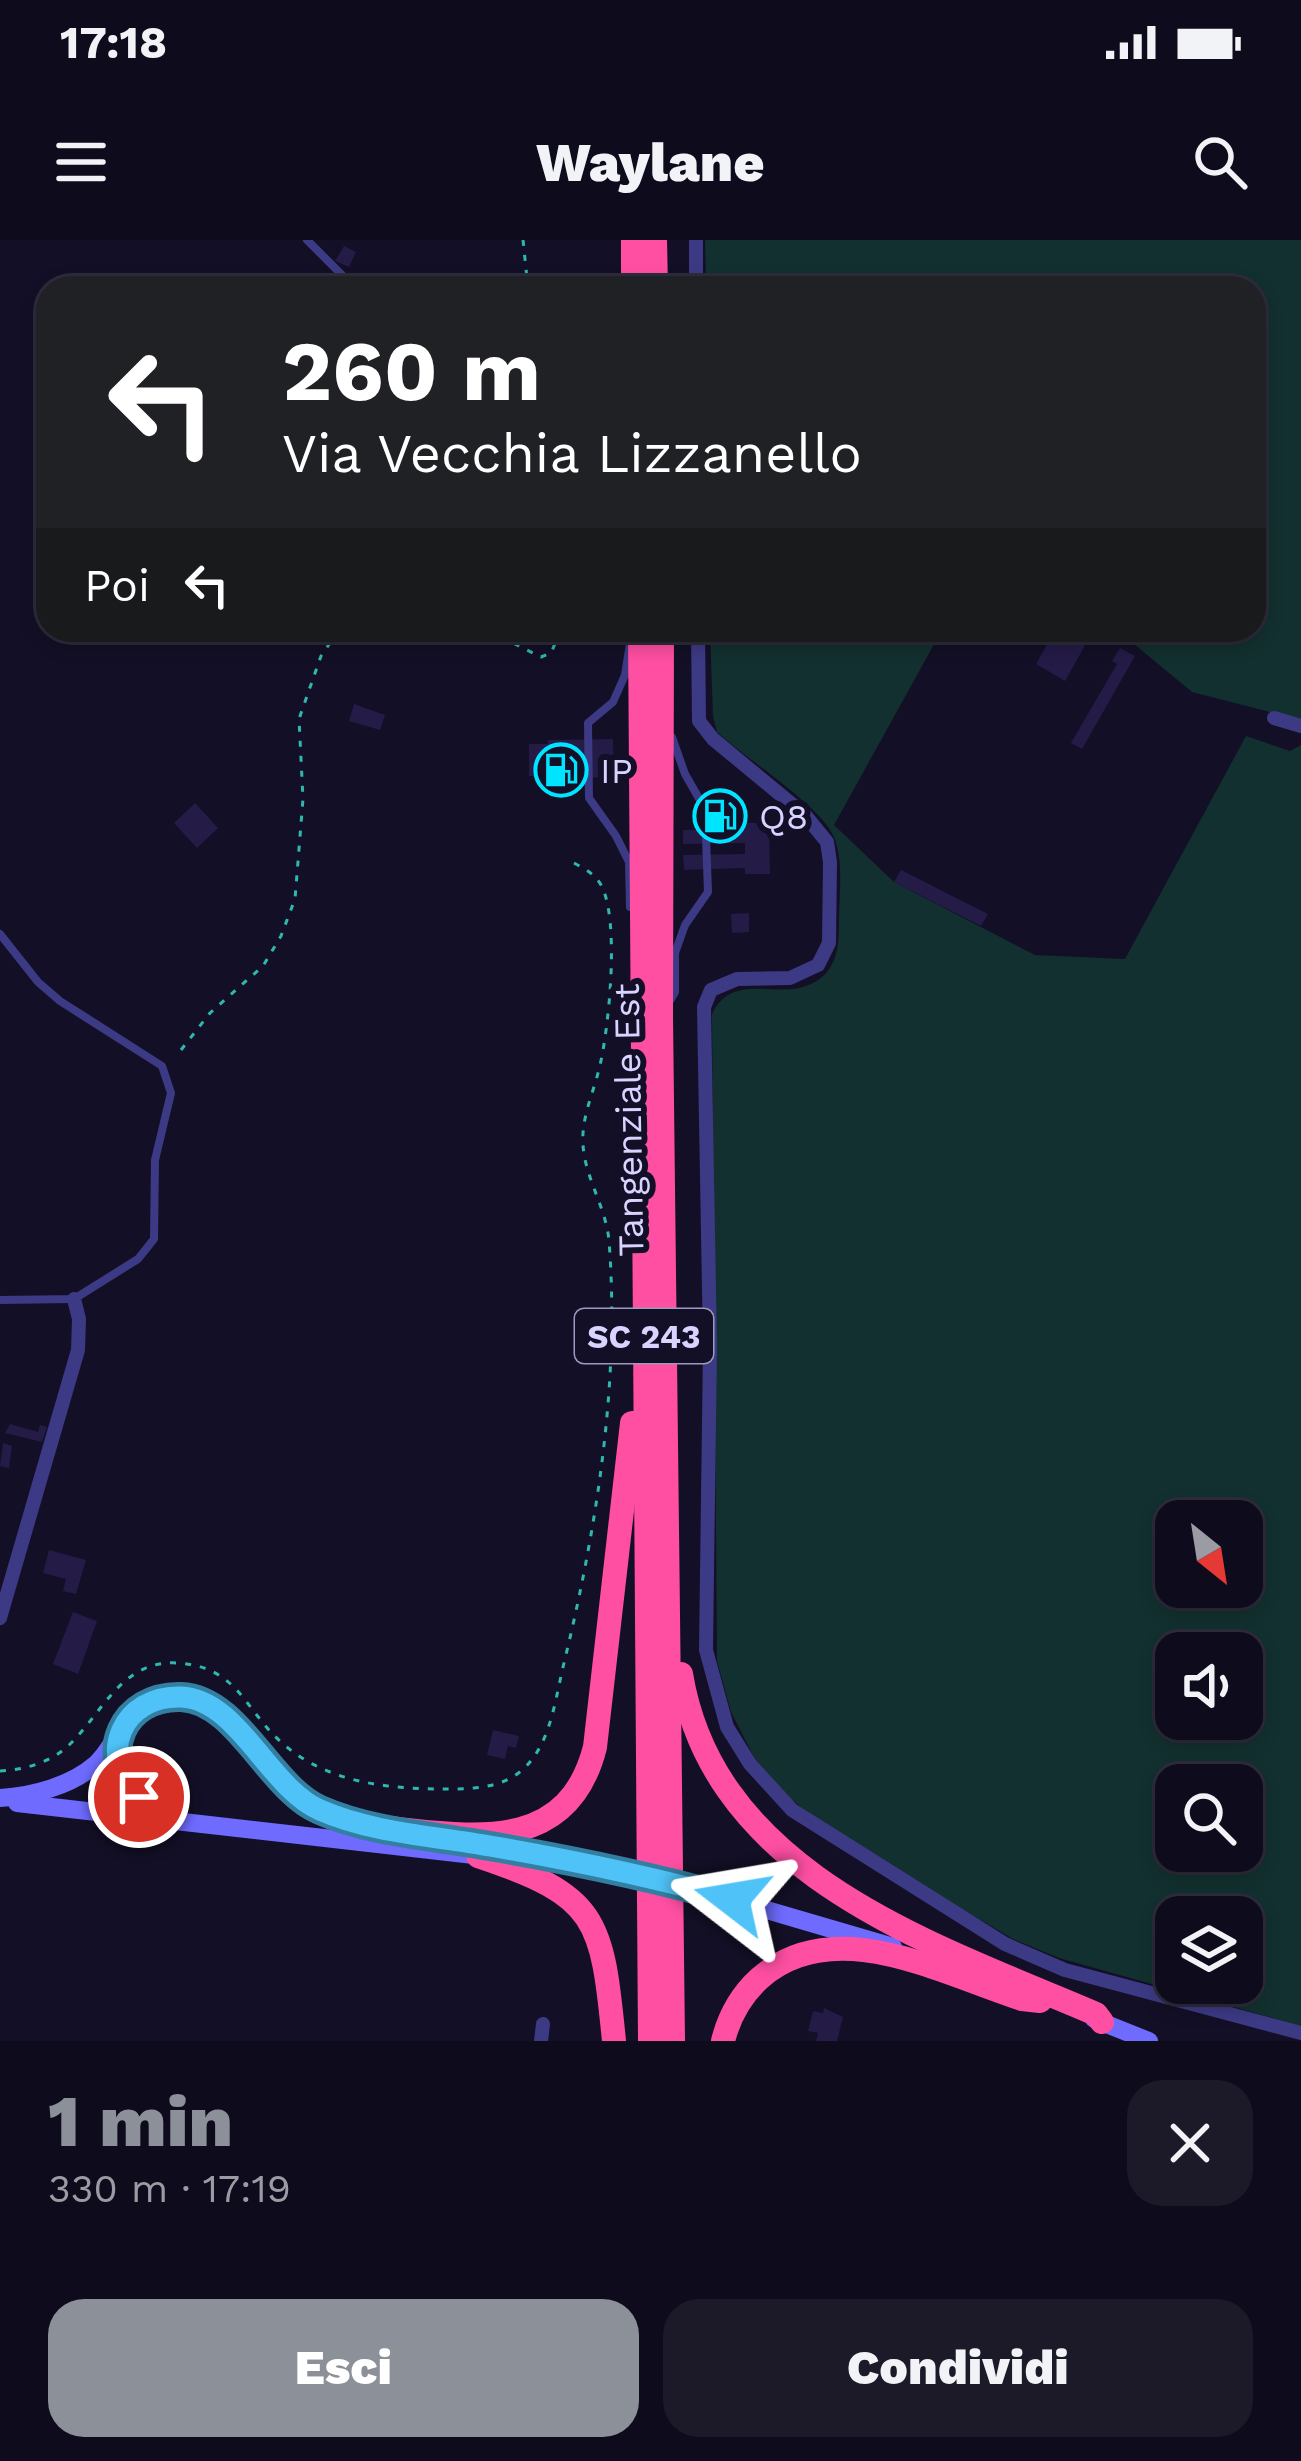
<!DOCTYPE html>
<html lang="it">
<head>
<meta charset="utf-8">
<style>
	body { margin:0; font-family:"Work Sans",sans-serif; background:#1c1929; color:#f1f3f6; height:100vh; display:flex; flex-direction:column; font-size:45px; white-space:nowrap }
	* { box-sizing:border-box; margin:0 }
	p { font-size:39px; color:#9b9ba3 }
	.icon { flex:none; width:66px; height:66px; fill:none; stroke:currentColor; stroke-width:2; stroke-linecap:round; stroke-linejoin:round }
	.map { position:relative; height:1801px; overflow:hidden }
	.details { display:flex; flex-direction:column; background:#0e0b1c; flex:1 }
	.details>* { flex:none }
	.banner { position:absolute; left:36px; top:36px; width:1230px; height:366px; border-radius:36px; box-shadow:0 6px 18px #0003,0 0 0 3px #2e2b3b; background:#202124; color:#fff; overflow:hidden }
	.needle { width:78px; rotate:150deg }
	.controls { position:absolute; left:1155px; top:1260px; display:grid; gap:24px }
	.controls a { display:grid; place-items:center; width:108px; height:108px; border-radius:24px; background:#0e0b1c; box-shadow:0 6px 18px #0003,0 0 0 3px #2e2b3b; font-size:60px }
	.pin { position:absolute; display:grid; place-items:center; width:102px; height:102px; color:#fff; margin:-51px; border:6px solid #fff; border-radius:50%; box-shadow:0 3px 12px #0007 }
	.me { position:absolute; width:132px; margin:-66px; rotate:284deg; stroke-linejoin:round; filter:drop-shadow(0 0 9px #0008) }
	.turn { display:flex; align-items:center; gap:42px; height:252px; padding:0 48px; font-size:54px }
	.turn .icon { width:156px; height:156px; stroke-width:2.5 }
	.turn b { display:block; font-size:84px; line-height:102px }
	.then { display:flex; align-items:center; height:114px; padding:0 48px; background:#0003; gap:24px; font-size:45px }
	.round { display:grid; place-items:center; flex:none; width:126px; height:126px; border-radius:36px; background:#1c1929 }
	.overview { display:flex; align-items:center; justify-content:space-between; height:204px; padding:0 48px }
	h1 { font-size:72px; font-weight:800; line-height:90px; color:#8c9099 }
	.primary-button { display:flex; gap:24px; margin-top:auto; padding:24px 48px }
	.primary-button a { flex:1; height:138px; border-radius:36px; background:#8c9099; color:#fff; font-size:48px; font-weight:800; line-height:138px; text-align:center }
	.primary-button a+a { background:#1c1929; color:#f1f3f6 }
	.status { display:flex; justify-content:space-between; align-items:center; height:84px; padding:0 60px; background:#0e0b1c; direction:ltr }
	.status svg { height:33px; fill:currentColor }
	header { display:flex; justify-content:space-between; align-items:center; height:156px; padding:0 48px; background:#0e0b1c; font-size:54px; font-weight:800 }
	.map>svg:first-child { display:block }
	.green { fill:#12302f; fill-rule:evenodd }
	.building { fill:#241b47 }
	.lines { fill:none; stroke-linecap:round; stroke-linejoin:round }
	.path { stroke:#2fb8b0; stroke-width:3; stroke-dasharray:6 9; stroke-linecap:butt }
	.lane { stroke:#3d3a85; stroke-width:8 }
	.street { stroke:#3d3a85; stroke-width:14 }
	.secondary { stroke:#6f6bff; stroke-width:18 }
	.highway { stroke:#ff4fa3; stroke-width:24 }
	.route-casing { stroke:#337fa1; stroke-width:30 }
	.route { stroke:#4fc3f7; stroke-width:21 }
	.labels { text-anchor:middle; stroke-width:12; stroke-linejoin:round; paint-order:stroke }
	.shield { fill:#130f26; stroke:#9e99be; stroke-width:3 }
	.shield-label { font-size:33px; font-weight:bold; fill:#d9d4ff }
	.poi-label { font-size:36px; fill:#d9d4ff; stroke:#130f26; text-anchor:start }
	.street-label { font-size:36px; fill:#d9d4ff; stroke:#130f26 }
</style>
</head>
<body>
<div class="status"><b>17:18</b><svg viewBox="0 0 49 12"><path d="M0 12V9h3v3zM5 12V6h3v6zM10 12V3h3v9zM15 12V0h3v12zM26 1h20v11H26zM47 4h2v5h-2z"/></svg></div>
<header><svg class="icon" aria-label="menu" viewBox="0 0 24 24"><path d="M4 6h16M4 12h16M4 18h16"/></svg>Waylane<svg class="icon" aria-label="search" viewBox="0 0 24 24"><circle cx="10" cy="10" r="6"/><path d="M15 15l6 6"/></svg></header>
<div class="map">
<svg width="1301" height="1801" viewBox="0 0 1301 1801">
	<rect width="100%" height="100%" fill="#130f26"/>
	<!-- green -->
	<g class="green">
		<path d="M705,0H1301V480L1192,452L1117,390H1254V48H706Z"/>
		<path d="M710,390H942L834,585L894,642L1035,715L1125,719L1246,496L1290,511L1301,505V1786L1059,1718L1013,1699L844,1600L788,1557L755,1519L731,1472L717,1421L712,774C733,731 776,760 811,744C838,732 839,705 839,680C839,655 844,622 834,597C820,565 746,519 717,492L713,476ZM1176,1281H1242V1347H1176ZM1176,1413H1242V1479H1176ZM1176,1545H1242V1611H1176ZM1176,1677H1242V1743H1176Z"/>
	</g>
	<!-- building -->
	<g class="building">
		<path d="M344,6L356,12L349,27L335,21Z"/>
		<path d="M399,36L428,37L427,48H398Z"/>
		<path d="M1044,390L1092,393L1065,441L1036,424L1050,399L1042,394Z"/>
		<path d="M1120,408L1135,416L1082,509L1071,503L1117,424L1112,421Z"/>
		<path d="M354,464L385,475L380,490L349,481Z"/>
		<path d="M613,499L614,538L529,536V504H548V500Z"/>
		<path d="M195,563L218,588L197,608L174,583Z"/>
		<path d="M744,583H769L770,634H745V628L684,630L683,615L745,614V603L683,604V590L745,589Z"/>
		<path d="M901,630L988,674L981,686L894,642Z"/>
		<path d="M749,673V692L732,693L731,674Z"/>
		<path d="M10,1184L38,1192L40,1185L47,1187L42,1202L5,1193Z"/>
		<path d="M3,1203L12,1206L9,1228L0,1226Z"/>
		<path d="M49,1310L86,1320L76,1354L63,1351L66,1339L43,1333Z"/>
		<path d="M73,1372L97,1381L78,1434L53,1424Z"/>
		<path d="M493,1490L519,1496L516,1508L508,1506L505,1519L487,1515Z"/>
		<path d="M824,1768L843,1777L837,1801H816L818,1793L808,1791L813,1771L823,1773Z"/>
	</g>
	<g class="lines">
		<!-- path -->
		<g class="path">
			<path d="M523,0L528,48"/>
			<path d="M487,390L541,417L551,413L561,390"/>
			<path d="M181,810L210,773L263,726L281,696L295,659L303,559L299,479L321,416L339,390"/>
			<path d="M0,1531C23,1530 49,1523 67,1507C102,1475 121,1419 178,1423C238,1427 244,1469 281,1502C325,1542 386,1549 443,1549C469,1549 500,1549 521,1531C551,1506 555,1459 564,1423C597,1287 620,1141 609,1001C606,967 585,938 583,905C581,877 594,852 600,825C609,787 620,679 601,645C595,634 585,629 574,623"/>
		</g>
		<!-- lane -->
		<g class="lane">
			<path d="M307,0L355,48"/>
			<path d="M630,667L629,622L616,596L589,558L588,483L613,462L625,435L631,397"/>
			<path d="M0,694L38,742L60,761L162,826L171,853L155,920L154,999L138,1019L74,1059L0,1060"/>
			<path d="M671,759L675,752V713L685,685L708,652L705,569L685,534L672,497"/>
		</g>
		<!-- street -->
		<g class="street">
			<path d="M696,0V48"/>
			<path d="M698,390L699,481L713,499L805,575L827,602L830,622L829,703L818,725L790,738L737,739L711,750L704,767L710,1106L706,1410L727,1487L750,1524L792,1570L1005,1704L1065,1730L1301,1793"/>
			<path d="M1274,478L1301,486"/>
			<path d="M0,1378L78,1110L79,1079L74,1059"/>
			<path d="M541,1801L543,1784"/>
		</g>
		<!-- secondary -->
		<g class="secondary">
			<path d="M116,1500C119,1539 134,1564 175,1569"/>
			<path d="M0,1558C32,1556 71,1546 96,1524C108,1513 114,1499 123,1487C149,1453 189,1449 221,1474L300,1560L339,1578L392,1589"/>
			<path d="M17,1563L491,1617"/>
			<path d="M466,1602L681,1645L893,1707"/>
			<path d="M1094,1779L1149,1801"/>
		</g>
		<!-- highway -->
		<g class="highway">
			<path d="M655,0L656,48"/>
			<path d="M633,48V0"/>
			<path d="M640,390L650,1801"/>
			<path d="M662,390L661,776L673,1801"/>
			<path d="M681,1434C714,1635 933,1704 1096,1774L1102,1782"/>
			<path d="M379,1587C466,1595 567,1618 595,1507L632,1183"/>
			<path d="M478,1616C598,1656 602,1678 614,1801"/>
			<path d="M723,1801C729,1777 741,1755 760,1738C834,1673 941,1733 1022,1759L1040,1761"/>
		</g>
	</g>
	<g class="lines">
		<!-- route casing -->
		<g class="route-casing">
			<path id="route" d="M139,1557C95,1515 123,1455 181,1457C238,1459 269,1548 320,1570C372,1593 435,1596 490,1606C571,1620 653,1637 732,1659"/>
		</g>
		<!-- route -->
		<use href="#route" class="route"/>
	</g>
	<!-- icons -->
	<defs>
		<g id="fuel-ring" transform="scale(2.7)"><circle r="9.5" fill="#130f26" stroke="#00e5ff" stroke-width="1.5"/><path d="M-5.5-6h7V0h2V4h1.3V-2.5L3-4.5l.8-.8L6-3V5H2.5V1h-1V6h-7ZM-4.2-4.7v3.2H.2V-4.7Z" fill="#00e5ff"/></g>
	</defs>
	<g fill-rule="evenodd">
		<use href="#fuel-ring" x="561" y="530"/>
		<use href="#fuel-ring" x="720" y="576"/>
	</g>
	<g class="labels">
		<!-- shield labels -->
		<rect class="shield" x="575" y="1069" width="138" height="54" rx="9"/>
		<g class="shield-label">
			<text x="644" y="1108">SC 243</text>
		</g>
		<!-- poi labels -->
		<g class="poi-label">
			<text x="600" y="543">IP</text>
			<text x="759" y="589">Q8</text>
		</g>
		<!-- street labels -->
		<g class="street-label">
			<text transform="translate(628 880) rotate(-91)" y="13">Tangenziale Est</text>
		</g>
	</g>
</svg>
<div class="controls">
<a><svg class="needle" viewBox="-14 -14 28 28"><path d="M0-13l5 13h-10z" fill="#e53935"/><path d="M0 13l5-13h-10z" fill="#9b9ba3"/></svg></a>
<a><svg class="icon" aria-label="sound" viewBox="0 0 24 24"><path d="M4 9h4l5-4v14l-5-4H4zM17 9q2 3 0 6"/></svg></a>
<a><svg class="icon" aria-label="search" viewBox="0 0 24 24"><circle cx="10" cy="10" r="6"/><path d="M15 15l6 6"/></svg></a>
<a><svg class="icon" aria-label="layers" viewBox="0 0 24 24"><path d="M12 4l9 5-9 5-9-5zM3 14l9 5 9-5"/></svg></a>
</div>
<div class="pin" style="left:139px;top:1557px;background:#d93025"><svg class="icon" aria-label="arrive" viewBox="0 0 24 24"><path d="M6 21V4h12l-3 4 3 4H6"/></svg></div>
<svg class="me" style="left:732px;top:1659px" viewBox="-20 -20 40 40"><path d="M0-17L14 15 0 8-14 15z" fill="#4fc3f7" stroke="#fff" stroke-width="4"/></svg>
<div class="banner">
<div class="turn"><svg class="icon" aria-label="left" viewBox="0 0 24 24"><path d="M17 20v-9H6M10 6l-5 5 5 5"/></svg><div><b>260 m</b>Via Vecchia Lizzanello</div></div>
<div class="then">Poi<svg class="icon" aria-label="left" viewBox="0 0 24 24"><path d="M17 20v-9H6M10 6l-5 5 5 5"/></svg></div>
</div>
</div>
<section class="details">
<div class="overview"><div><h1>1 min</h1><p>330 m · 17:19</p></div><a class="round"><svg class="icon" aria-label="close" viewBox="0 0 24 24"><path d="M6 6l12 12M18 6L6 18"/></svg></a></div>
<div class="primary-button"><a>Esci</a><a>Condividi</a></div>
</section>
</body>
</html>
